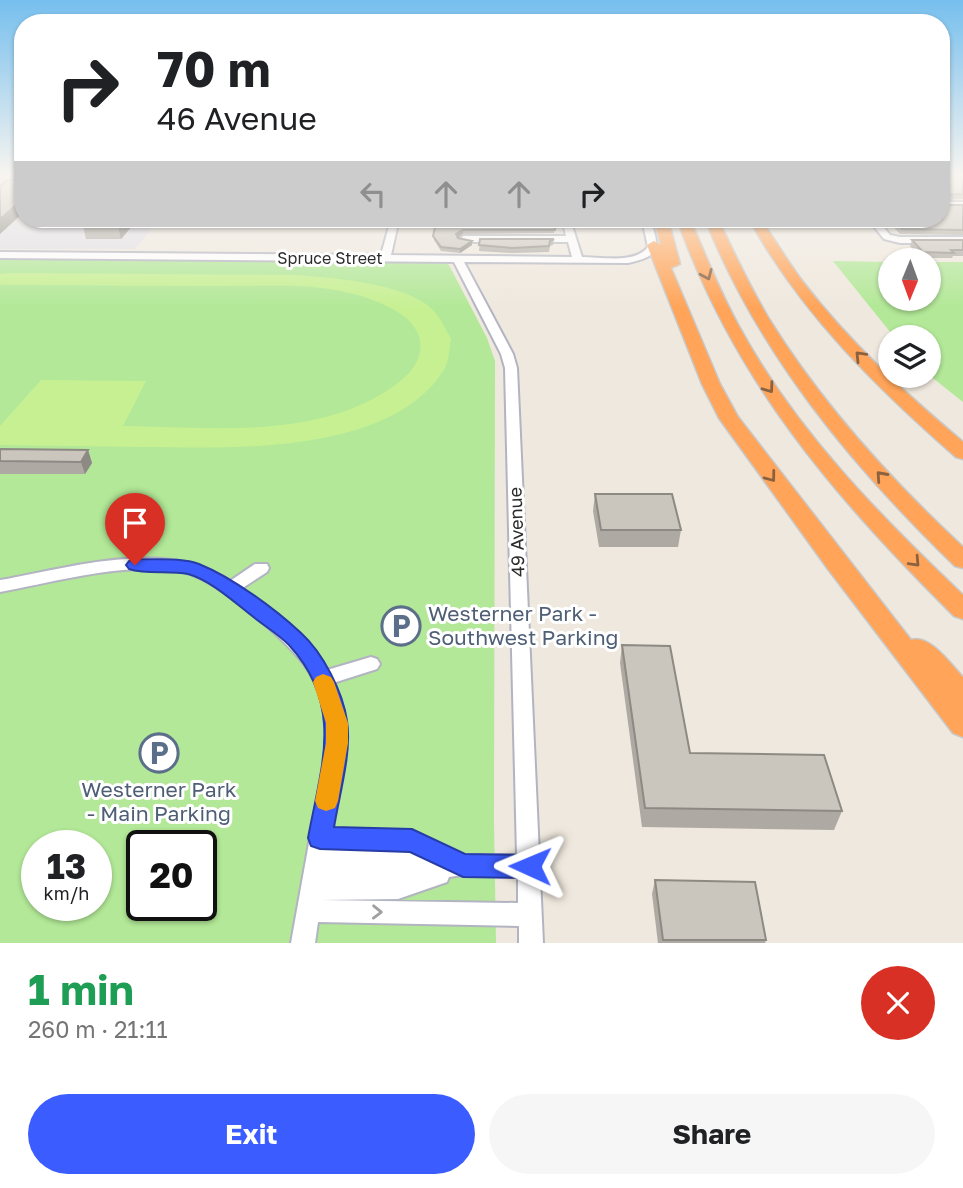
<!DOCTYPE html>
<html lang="en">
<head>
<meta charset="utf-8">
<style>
	body { margin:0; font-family:"Golos Text",sans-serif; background:#f6f6f6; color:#202124; height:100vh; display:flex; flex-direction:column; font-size:26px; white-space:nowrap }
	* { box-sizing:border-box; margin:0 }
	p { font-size:23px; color:#757577 }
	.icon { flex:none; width:38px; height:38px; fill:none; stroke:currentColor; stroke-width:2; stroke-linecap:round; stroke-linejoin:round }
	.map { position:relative; height:943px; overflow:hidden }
	.drawer { display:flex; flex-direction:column; background:#fff; flex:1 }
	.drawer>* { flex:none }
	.guide { position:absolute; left:14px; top:14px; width:936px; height:214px; border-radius:28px; box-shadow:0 2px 5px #0004; background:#fff; color:#202124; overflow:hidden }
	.needle { width:46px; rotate:181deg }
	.tools { position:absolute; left:878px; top:248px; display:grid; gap:14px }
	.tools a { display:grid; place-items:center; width:63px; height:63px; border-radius:50%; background:#fff; box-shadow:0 2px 5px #0004; font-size:35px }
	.speed { position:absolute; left:21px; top:830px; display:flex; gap:14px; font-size:35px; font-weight:700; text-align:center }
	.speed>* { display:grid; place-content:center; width:91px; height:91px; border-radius:50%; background:#fff; box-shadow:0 2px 5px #0004; line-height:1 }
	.speed small { font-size:18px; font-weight:400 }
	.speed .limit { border:4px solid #111; border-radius:10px; background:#fff; color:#111 }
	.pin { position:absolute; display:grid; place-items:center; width:60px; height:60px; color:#fff; margin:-72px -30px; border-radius:50% 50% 50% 0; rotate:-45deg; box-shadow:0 0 7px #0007 }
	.pin .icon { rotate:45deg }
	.me { position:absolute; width:77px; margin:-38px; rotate:271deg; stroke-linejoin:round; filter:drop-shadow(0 0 5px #0008) }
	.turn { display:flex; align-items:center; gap:24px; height:147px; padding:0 28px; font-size:32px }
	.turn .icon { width:91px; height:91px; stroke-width:2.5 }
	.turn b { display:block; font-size:49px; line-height:60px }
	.lanes { display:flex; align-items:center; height:66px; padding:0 28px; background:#0003; justify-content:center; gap:35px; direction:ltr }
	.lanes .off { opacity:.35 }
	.round { display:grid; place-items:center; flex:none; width:74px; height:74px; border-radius:37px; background:#f6f6f6 }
	.overview { display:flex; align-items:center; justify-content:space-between; height:119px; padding:0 28px }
	h1 { font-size:42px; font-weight:700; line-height:52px; color:#1e9e55 }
	.primary-button { display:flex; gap:14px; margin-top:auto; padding:14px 28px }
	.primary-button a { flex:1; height:80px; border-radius:42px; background:#3b5cff; color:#fff; font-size:28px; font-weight:700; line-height:80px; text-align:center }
	.primary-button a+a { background:#f6f6f6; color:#202124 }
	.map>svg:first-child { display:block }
	.industrial { fill:#e1dfe7 }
	.green { fill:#b2e897; fill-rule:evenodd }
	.pitch { fill:#c7f093 }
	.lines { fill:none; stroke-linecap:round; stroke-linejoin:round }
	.minor-casing { stroke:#b2b4c1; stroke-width:4 }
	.highway-casing { stroke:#c8c8c8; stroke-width:3 }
	.minor { fill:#fff; fill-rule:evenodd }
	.highway { fill:#ffa459; fill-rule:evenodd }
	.wall { fill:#aea9a3 }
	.shaded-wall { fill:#8d8a84 }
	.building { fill:#cac5bd; stroke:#8d8a84; stroke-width:2 }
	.oneway { stroke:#8b6240 }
	.oneway2 { stroke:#a0a0a0 }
	.route { fill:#3b5cff; stroke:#263ca6; stroke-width:2 }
	.slow { fill:#f59e0b }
	.labels { text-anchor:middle; stroke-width:6; stroke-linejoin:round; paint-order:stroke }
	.far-street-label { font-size:16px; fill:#2c2c2c; stroke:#fff }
	.street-label { font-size:18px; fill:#2c2c2c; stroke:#fff }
	.near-service-label { font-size:21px; fill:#4e5e75; stroke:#fff; text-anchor:start }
</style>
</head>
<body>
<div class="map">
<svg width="963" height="943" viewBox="0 0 963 943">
	<rect width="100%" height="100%" fill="#efe8de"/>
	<!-- industrial -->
	<path class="industrial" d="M0,176H23V219H159L135,249H0Z"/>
	<!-- green -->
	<g class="green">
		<path d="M0,257L440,260L449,265L487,338L495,361L494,820L496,943H0ZM37,845H96V905H37ZM142,845H201V905H142Z"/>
		<path d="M833,261L891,262V299H929V262H963V402L929,375V338H895Z"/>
	</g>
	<!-- pitch -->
	<path class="pitch" d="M11,273L292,275C328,277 409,283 434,311C441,319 446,330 451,339C449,349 449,362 444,370C390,455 233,448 145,447C96,446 48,446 0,445V426L41,380L146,381L123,426C211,427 315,440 391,388C404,379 417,368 420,352C424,326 401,312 380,303C326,279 259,287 202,286C135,286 67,285 0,285V274Z"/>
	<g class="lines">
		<!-- minor casing -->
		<g class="minor-casing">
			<g id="minor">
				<path d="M963,202V208L942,207V202Z"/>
				<path d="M391,219H399L391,255L572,257L568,242H464L459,239L464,236H566L562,219H570L582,257C601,257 635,264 648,247L642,219H650C660,248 661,256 628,263L464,262L513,354L517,368L543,943H519V926L318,922L315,943H291L327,743C326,719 323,697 312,676C295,646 228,590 195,576C188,572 178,571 169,570C113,565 55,582 0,592V580C70,568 166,537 230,581L255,564H267L269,568L267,572L241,589L304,640L327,670L371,657L377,659L380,664L377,669L333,683C355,732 341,778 333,829L412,831L464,855H517L505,368L501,354L454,262L0,258V252L381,255ZM463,875L518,876V903L322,900L398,899L447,882L449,877Z"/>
				<path d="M868,219H877L890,235L900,237H963V243H900L884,239Z"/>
			</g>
		</g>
		<!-- highway casing -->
		<g class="highway-casing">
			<g id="highway">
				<path d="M654,219H668L680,264L671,268L720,384L738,417L911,640C930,634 951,665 963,677V737L953,733L828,569L719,418L702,384L647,245L654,241L661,245Z"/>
				<path d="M677,219H690C706,256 721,295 741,330C797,432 880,516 963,595V619L954,616C834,496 735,382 677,219Z"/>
				<path d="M705,219H718C734,253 750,287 769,319C822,404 890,479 963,547V568L955,566C851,465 759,354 705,219Z"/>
				<path d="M749,219H761C775,240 788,262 803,282C849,342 905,393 963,442V459L956,457C876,387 801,313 749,219Z"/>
			</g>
		</g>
		<!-- minor -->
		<use href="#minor" class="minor"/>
		<!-- highway -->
		<use href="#highway" class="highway"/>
	</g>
	<!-- wall -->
	<g class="wall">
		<path d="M942,176L963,179V199L943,200V205H963V235L900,234L888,221H883L882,219H942Z"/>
		<path d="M89,219H138L121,239H86L83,226Z"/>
		<path d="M437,219L546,222H555L554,233L463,234L458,238L472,245L460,253L441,251L434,240Z"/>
		<path d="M829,219H861L865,221L863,226L839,228Z"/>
		<path d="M480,239H554L553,245L550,246L549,252L512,253L479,251Z"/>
		<path d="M912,240H963V256H953L952,258H921L910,246Z"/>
		<path d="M0,449L88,450L92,463L85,474H0Z"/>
		<path d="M595,494L681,530L678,547H599L593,511Z"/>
		<path d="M622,645L690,753L842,811L834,830L642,827L620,663Z"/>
		<path d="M655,880L766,940L765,943H658L652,894Z"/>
	</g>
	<!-- shaded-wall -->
	<g class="shaded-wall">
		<path d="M23,199V213L0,234V219Z"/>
		<path d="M124,219H138L121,239L118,226Z"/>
		<path d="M463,230V234L457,238L456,234Z"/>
		<path d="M472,241V245L460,253V249Z"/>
		<path d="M88,450L92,463L85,474L81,462Z"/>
	</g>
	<!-- building -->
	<g class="building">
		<path d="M942,176H956L963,179V194L942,195L943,205H963V230L902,229L892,219H942Z"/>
		<path d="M8,180H23V199L0,219V186Z"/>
		<path d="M89,219H124L118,226H83Z"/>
		<path d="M437,219H546V222H555V230H463L456,234L458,238L472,241L460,249L441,247L433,236Z"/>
		<path d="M836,219H861L865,221L840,223Z"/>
		<path d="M480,239H554L550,241L549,246L512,248L479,245Z"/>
		<path d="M912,240H963V250H951L954,253L923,252Z"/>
		<path d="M0,449L88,450L81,462L0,461Z"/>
		<path d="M595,494H672L681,530H601Z"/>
		<path d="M622,645L670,646L690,753L824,755L842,811L645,808Z"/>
		<path d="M655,880L755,882L766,940H663Z"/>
	</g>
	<!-- one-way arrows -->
	<defs><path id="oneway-chevron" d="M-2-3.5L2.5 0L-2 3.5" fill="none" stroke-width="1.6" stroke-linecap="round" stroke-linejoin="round" transform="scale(1.75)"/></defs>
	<g class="oneway">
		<use href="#oneway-chevron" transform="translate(707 275) rotate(66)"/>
		<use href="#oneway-chevron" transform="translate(860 356) rotate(-134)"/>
		<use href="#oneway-chevron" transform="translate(769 388) rotate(54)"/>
		<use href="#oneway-chevron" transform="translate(881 476) rotate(-132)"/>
		<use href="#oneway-chevron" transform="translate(771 477) rotate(53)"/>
		<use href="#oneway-chevron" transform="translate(915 562) rotate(47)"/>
	</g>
	<use class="oneway2" href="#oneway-chevron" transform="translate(377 912) rotate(1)"/>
	<!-- sky -->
	<linearGradient id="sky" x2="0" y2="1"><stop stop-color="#76bfee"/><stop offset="0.57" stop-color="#f8f5f0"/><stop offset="1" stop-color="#f8f5f0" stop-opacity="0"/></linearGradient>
	<rect width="963" height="308" fill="url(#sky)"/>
	<!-- route -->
	<path class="route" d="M135,559C155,560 181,557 199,564C233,578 274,608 301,633C323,653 343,692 347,721C352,752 339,796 334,827L412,829L465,854L530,855L538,858L542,866L538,875L530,878L463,877L410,852L320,849L311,846L308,838C321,767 345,706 289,645C278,634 263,625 251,615C233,601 210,580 188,574C169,570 148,575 129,569L126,565L129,561Z"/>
	<!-- slow -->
	<path class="slow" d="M323,674L331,677L334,682L348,723V743L338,801L335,808L326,811L318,808L315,801L326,743V723L313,682L316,677Z"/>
	<!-- icons -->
	<defs>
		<g id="parking-ring" transform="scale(2.0125)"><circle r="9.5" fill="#fff" stroke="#5c6f8a" stroke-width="1.5"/><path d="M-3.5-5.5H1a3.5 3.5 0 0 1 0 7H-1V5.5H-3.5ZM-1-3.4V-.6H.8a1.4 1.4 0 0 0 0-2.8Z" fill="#5c6f8a"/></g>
	</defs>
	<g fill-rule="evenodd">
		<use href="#parking-ring" x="401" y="626"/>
		<use href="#parking-ring" x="159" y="753"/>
	</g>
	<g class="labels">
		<!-- far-street labels -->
		<g class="far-street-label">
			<text x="330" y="264">Spruce Street</text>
		</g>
		<!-- street labels -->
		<g class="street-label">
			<text transform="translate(517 532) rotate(-92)" y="6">49 Avenue</text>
		</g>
		<!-- near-service labels -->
		<g class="near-service-label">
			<text x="428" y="621">Westerner Park -<tspan x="428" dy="24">Southwest Parking</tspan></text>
			<text x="159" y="797" text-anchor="middle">Westerner Park<tspan x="159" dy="24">- Main Parking</tspan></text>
		</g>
	</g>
</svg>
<div class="tools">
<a><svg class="needle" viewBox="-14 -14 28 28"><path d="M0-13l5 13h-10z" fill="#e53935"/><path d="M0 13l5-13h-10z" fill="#757577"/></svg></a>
<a><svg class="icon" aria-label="layers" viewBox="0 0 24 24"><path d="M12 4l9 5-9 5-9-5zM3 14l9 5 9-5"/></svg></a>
</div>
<div class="speed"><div>13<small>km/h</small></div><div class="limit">20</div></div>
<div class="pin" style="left:135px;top:565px;background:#d93025"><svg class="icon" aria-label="arrive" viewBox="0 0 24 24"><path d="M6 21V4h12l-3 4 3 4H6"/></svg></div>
<svg class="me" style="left:530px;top:866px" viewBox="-20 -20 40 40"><path d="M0-17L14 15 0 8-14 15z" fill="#3b5cff" stroke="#fff" stroke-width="4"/></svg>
<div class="guide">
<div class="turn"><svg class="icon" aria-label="right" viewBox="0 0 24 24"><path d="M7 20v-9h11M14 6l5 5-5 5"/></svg><div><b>70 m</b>46 Avenue</div></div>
<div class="lanes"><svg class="icon off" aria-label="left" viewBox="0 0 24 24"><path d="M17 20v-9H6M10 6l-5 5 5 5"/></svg><svg class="icon off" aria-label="ahead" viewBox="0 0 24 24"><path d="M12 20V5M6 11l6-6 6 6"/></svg><svg class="icon off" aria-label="ahead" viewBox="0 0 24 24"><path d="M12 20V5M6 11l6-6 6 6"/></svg><svg class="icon" aria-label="right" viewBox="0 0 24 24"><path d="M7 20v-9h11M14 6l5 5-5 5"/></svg></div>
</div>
</div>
<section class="drawer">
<div class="overview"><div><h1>1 min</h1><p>260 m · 21:11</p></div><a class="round" style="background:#d93025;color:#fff"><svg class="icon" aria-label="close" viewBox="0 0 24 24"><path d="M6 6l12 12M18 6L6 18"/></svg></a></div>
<div class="primary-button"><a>Exit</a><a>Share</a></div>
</section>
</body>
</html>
